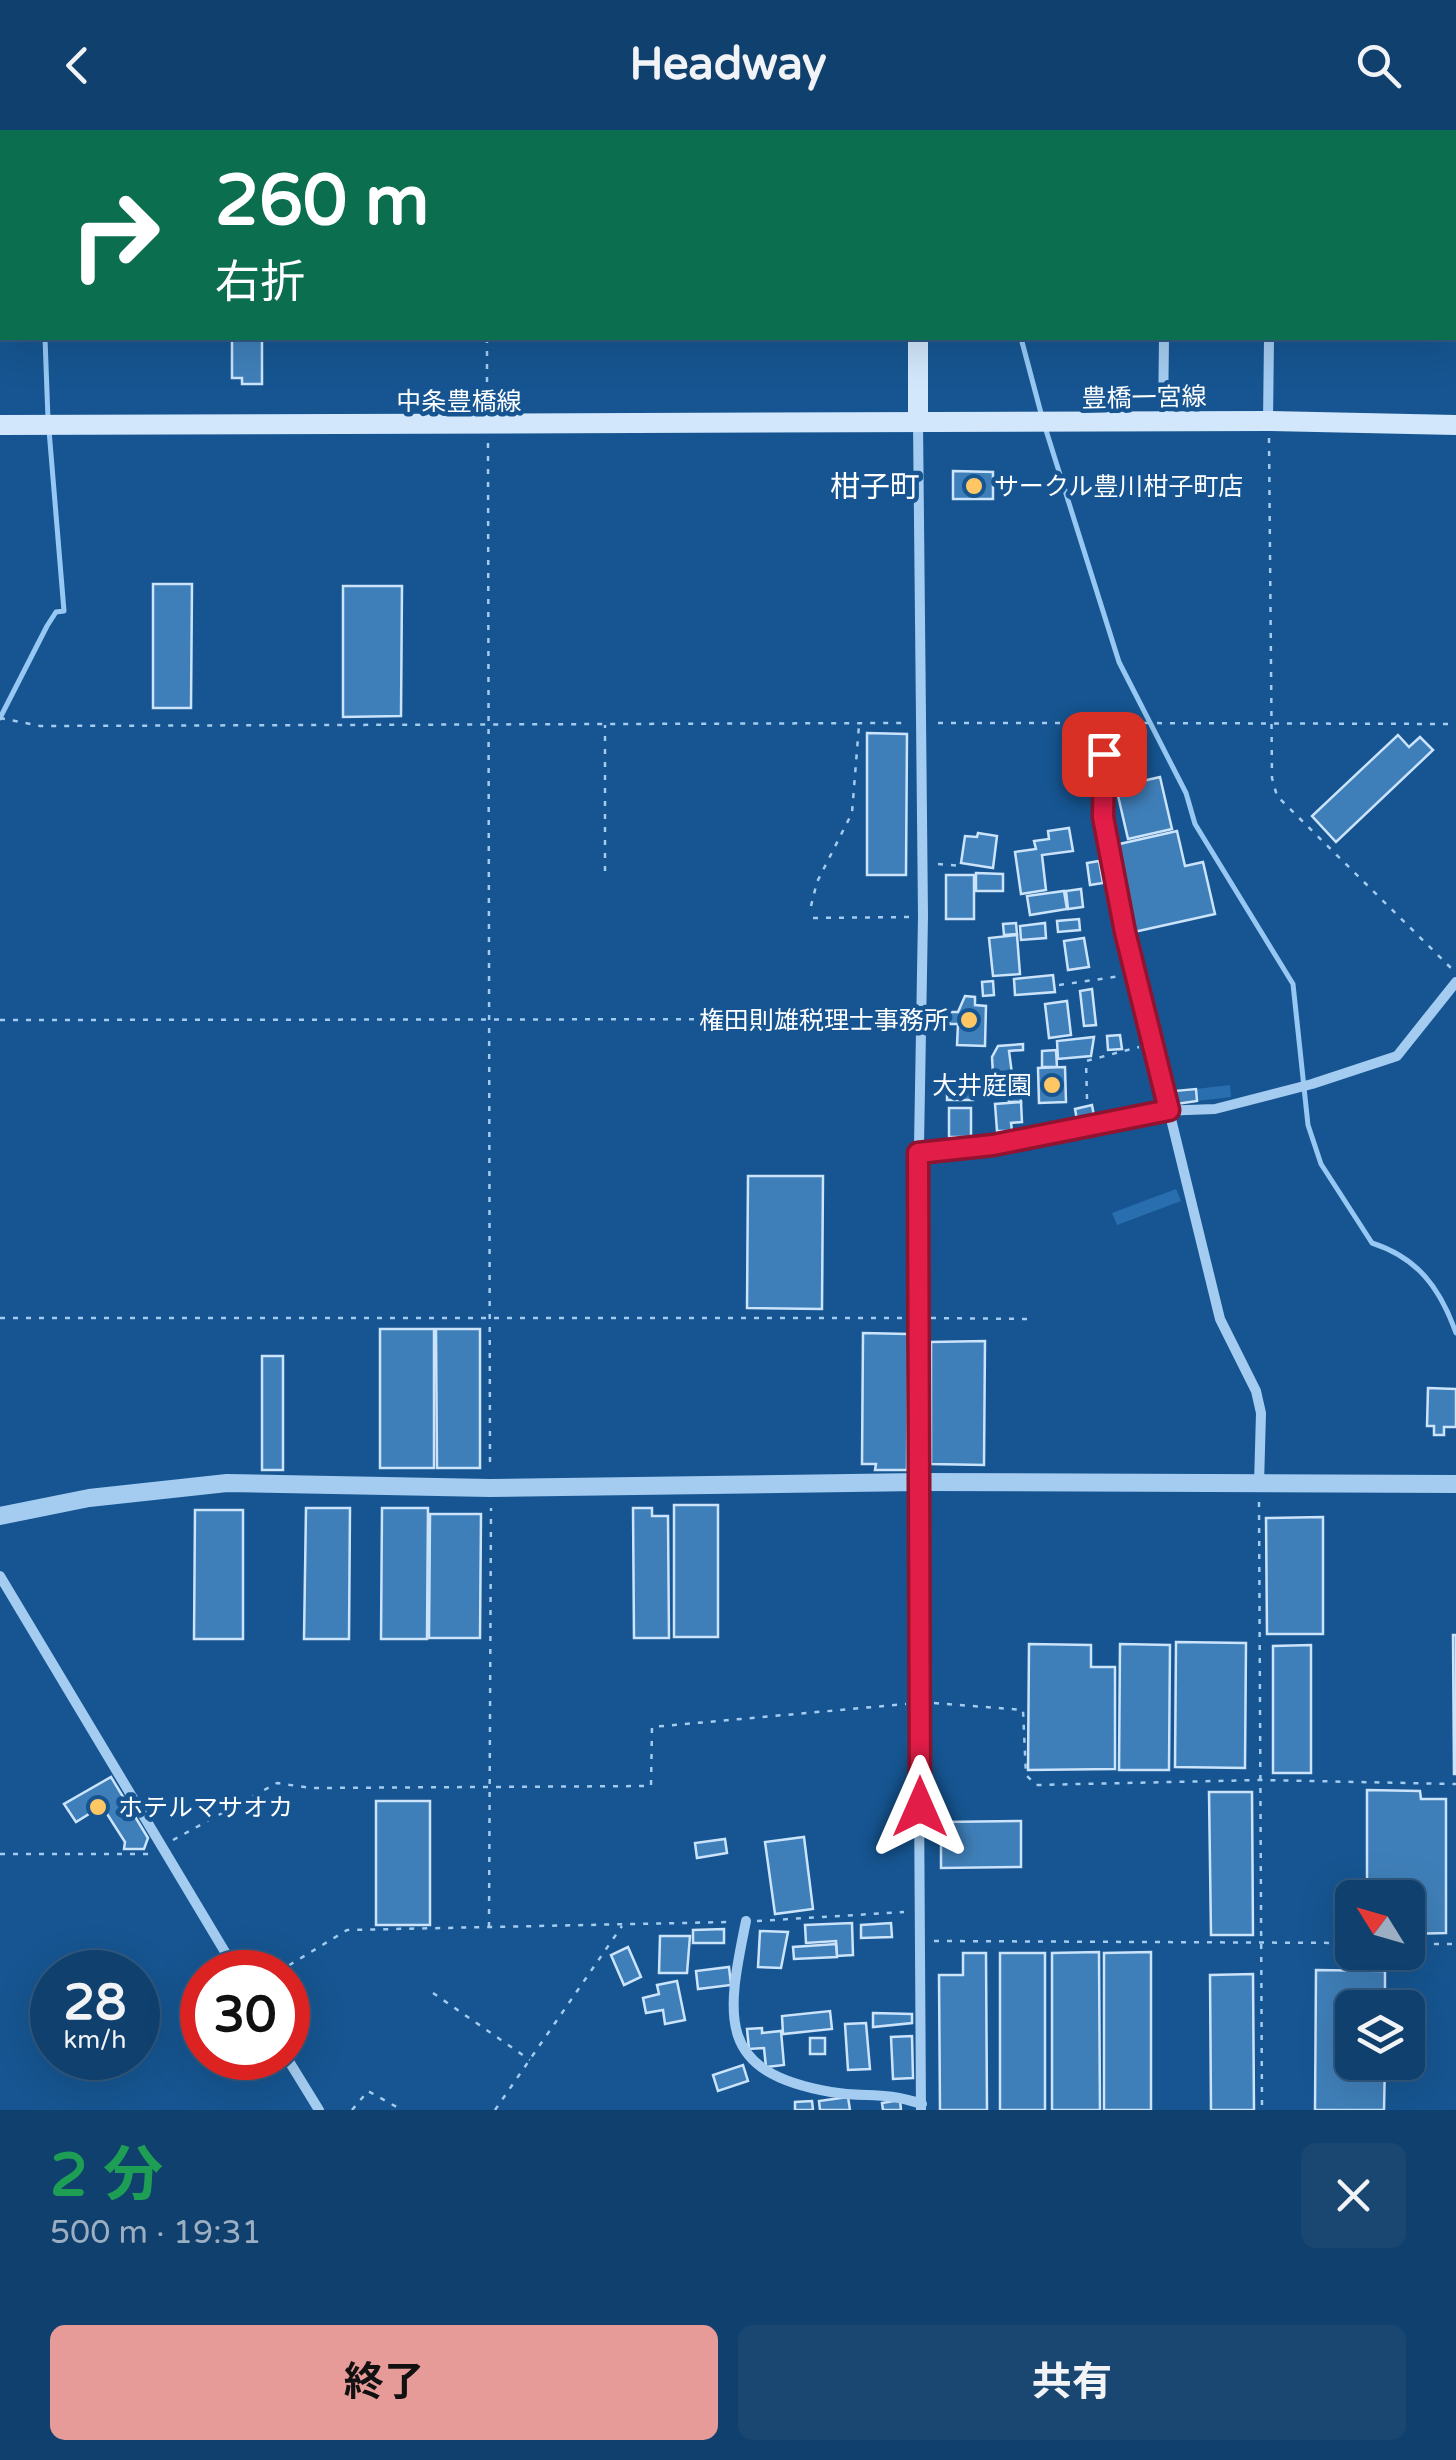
<!DOCTYPE html>
<html lang="ja">
<head>
<meta charset="utf-8">
<style>
	body { margin:0; font-family:"Varela Round","Noto Sans JP",sans-serif; background:#194772; color:#f1f3f6; height:100vh; display:flex; flex-direction:column; font-size:38px; white-space:nowrap }
	* { box-sizing:border-box; margin:0 }
	p { font-size:32px; color:#9cafc2 }
	.icon { flex:none; width:55px; height:55px; fill:none; stroke:currentColor; stroke-width:2; stroke-linecap:round; stroke-linejoin:round }
	.map { position:relative; height:1980px; overflow:hidden }
	.side { display:flex; flex-direction:column; background:#10406d; flex:1 }
	.side>* { flex:none }
	.guide { position:absolute; left:0px; top:0px; width:1458px; height:210px; box-shadow:0 10px 40px #0002,0 0 0 2px #305980; background:#0b6e4f; color:#fff; overflow:hidden }
	.needle { width:65px; rotate:307deg }
	.buttons { position:absolute; left:1335px; top:1750px; display:grid; gap:20px }
	.buttons a { display:grid; place-items:center; width:90px; height:90px; border-radius:15px; background:#10406d; box-shadow:0 10px 40px #0002,0 0 0 2px #305980; font-size:50px }
	.speed { position:absolute; left:30px; top:1820px; display:flex; gap:20px; font-size:50px; font-weight:700; text-align:center }
	.speed>* { display:grid; place-content:center; width:130px; height:130px; border-radius:50%; background:#10406d; box-shadow:0 10px 40px #0002,0 0 0 2px #305980; line-height:1 }
	.speed small { font-size:25px; font-weight:400 }
	.speed .limit { border:15px solid #d22; background:#fff; color:#111 }
	.pin { position:absolute; display:grid; place-items:center; width:85px; height:85px; color:#fff; margin:-42px; border-radius:20px; box-shadow:0 5px 15px #0006 }
	.me { position:absolute; width:110px; margin:-55px; rotate:0deg; stroke-linejoin:round; filter:drop-shadow(0 0 8px #0008) }
	.turn { display:flex; align-items:center; gap:35px; height:210px; padding:0 50px; font-size:45px }
	.turn .icon { width:130px; height:130px; stroke-width:2.5 }
	.turn b { display:block; font-size:70px; line-height:85px }
	.round { display:grid; place-items:center; flex:none; width:105px; height:105px; border-radius:15px; background:#194772 }
	.head { display:flex; align-items:center; justify-content:space-between; height:170px; padding:0 50px }
	h1 { font-size:60px; font-weight:700; line-height:75px; color:#1e9e55 }
	.cta { display:flex; gap:20px; margin-top:auto; padding:20px 50px }
	.cta a { flex:1; height:115px; border-radius:15px; background:#e69b98; color:#111; font-size:40px; font-weight:700; line-height:115px; text-align:center }
	.cta a+a { background:#194772; color:#f1f3f6 }
	header { display:flex; justify-content:space-between; align-items:center; height:130px; padding:0 50px; background:#10406d; font-size:45px; font-weight:700 }
	.map>svg:first-child { display:block }
	.green { fill:#296fb0 }
	.lines { fill:none; stroke-linecap:round; stroke-linejoin:round }
	.stream { stroke:#96c8f3; stroke-width:5 }
	.building { fill:#3f7fb9; stroke:#cbe4fb; stroke-width:2.5 }
	.path { stroke:#a4ccf0; stroke-width:2.5; stroke-dasharray:5 8; stroke-linecap:butt }
	.minor { stroke:#a4ccf0; stroke-width:10 }
	.tertiary { stroke:#a4ccf0; stroke-width:18 }
	.secondary { stroke:#d2e7fb; stroke-width:20 }
	.route-casing { stroke:#92132f; stroke-width:25 }
	.route { stroke:#e11d48; stroke-width:18 }
	.poi-dot { fill:#ffc763; stroke:#165591; stroke-width:4 }
	.labels { text-anchor:middle; stroke-width:9; stroke-linejoin:round; paint-order:stroke }
	.street-label { font-size:25px; fill:#fff; stroke:#165591 }
	.poi-label { font-size:25px; fill:#fff; stroke:#165591; text-anchor:start }
	.quarter-label { font-size:30px; fill:#fff; stroke:#165591 }
</style>
</head>
<body>
<header><svg class="icon" aria-label="back" viewBox="0 0 24 24"><path d="M15 5l-7 7 7 7"/></svg>Headway<svg class="icon" aria-label="search" viewBox="0 0 24 24"><circle cx="10" cy="10" r="6"/><path d="M15 15l6 6"/></svg></header>
<div class="map">
<svg width="1456" height="1980" viewBox="0 0 1456 1980">
	<rect width="100%" height="100%" fill="#165591"/>
	<!-- green -->
	<g class="green">
		<path d="M1230,955L1231,967L1197,971L1196,959Z"/>
		<path d="M1176,1059L1181,1071L1117,1095L1112,1083Z"/>
	</g>
	<g class="lines">
		<!-- stream -->
		<g class="stream">
			<path d="M28,0V2"/>
			<path d="M970,0V2"/>
			<path d="M45,208L48,289"/>
			<path d="M1021,208L1042,287"/>
			<path d="M1045,297L1119,532L1186,663L1195,694L1293,854L1308,995L1321,1034L1372,1113C1418,1128 1440,1158 1456,1203"/>
			<path d="M0,588L47,496L56,482L64,481L49,300"/>
		</g>
	</g>
	<!-- building -->
	<g class="building">
		<path d="M232,208H262V254H242V248H232Z"/>
		<path d="M953,341L993,342V369H953Z"/>
		<path d="M153,454H192L191,578H153Z"/>
		<path d="M343,456H402L401,586L343,587Z"/>
		<path d="M867,603L907,604L906,745H867Z"/>
		<path d="M1398,605L1409,617L1420,607L1433,620L1336,712L1312,686Z"/>
		<path d="M1160,647L1172,699L1128,709L1116,657Z"/>
		<path d="M1069,698L1073,721L1042,725L1046,760L1021,764L1015,722L1036,719L1034,711L1049,709L1048,701Z"/>
		<path d="M1177,701L1185,736L1203,732L1215,784L1134,802L1115,715Z"/>
		<path d="M978,703L997,706L993,738L961,733L965,706L977,707Z"/>
		<path d="M1099,731L1103,753L1090,755L1087,733Z"/>
		<path d="M976,743L1003,744V761H976Z"/>
		<rect x="946" y="745" width="28" height="44"/>
		<path d="M1081,759L1083,777L1068,779L1066,761Z"/>
		<path d="M1064,761L1067,779L1030,785L1027,766Z"/>
		<path d="M1079,789L1080,800L1058,802L1057,791Z"/>
		<path d="M1016,793L1017,804L1004,805L1003,794Z"/>
		<path d="M1045,793L1046,808L1021,810L1020,796Z"/>
		<path d="M1017,805L1020,844L993,846L989,808Z"/>
		<path d="M1084,808L1089,837L1068,840L1064,811Z"/>
		<path d="M1053,845L1055,862L1015,865L1014,849Z"/>
		<path d="M993,851L994,865L983,866L982,852Z"/>
		<path d="M1092,859L1096,895L1084,896L1080,861Z"/>
		<path d="M965,866L975,867V875L986,876L985,916L957,915L958,894H949V882H958Z"/>
		<path d="M1067,871L1071,905L1049,908L1045,874Z"/>
		<path d="M1120,905L1122,919L1108,920L1107,906Z"/>
		<path d="M1094,907L1091,926L1058,929L1057,911Z"/>
		<path d="M1023,914V920L1009,921L1014,959L994,961L992,927L998,916Z"/>
		<path d="M1056,920L1057,937H1042V921Z"/>
		<path d="M1065,937L1066,972L1039,973L1038,938Z"/>
		<path d="M973,949V970H947V950Z"/>
		<path d="M1020,959L1021,972H1009L1008,960Z"/>
		<path d="M1196,959L1197,971L1176,974L1174,961Z"/>
		<path d="M1021,972L1022,992L1011,993L1012,1001H997L995,974Z"/>
		<path d="M1092,975L1094,986L1077,990L1075,979Z"/>
		<rect x="949" y="978" width="22" height="29"/>
		<path d="M748,1046H823L822,1179L747,1178Z"/>
		<rect x="380" y="1199" width="54" height="139"/>
		<path d="M436,1199H480V1338H437Z"/>
		<path d="M863,1203L908,1204L907,1340H875L876,1334H862Z"/>
		<path d="M985,1211L984,1335L931,1334V1212Z"/>
		<rect x="262" y="1226" width="21" height="114"/>
		<path d="M1428,1258L1456,1259V1297H1444V1305H1434V1296H1427Z"/>
		<rect x="674" y="1375" width="44" height="132"/>
		<path d="M306,1378H350L349,1509H304Z"/>
		<path d="M382,1378H428L427,1509H381Z"/>
		<path d="M633,1378H652V1386H668L669,1508H634Z"/>
		<path d="M195,1380H243V1509H194Z"/>
		<path d="M430,1384H481L480,1508H429Z"/>
		<path d="M1323,1387V1504H1267L1266,1388Z"/>
		<path d="M1453,1505H1456V1644H1454Z"/>
		<path d="M1176,1512L1246,1513L1245,1638L1175,1637Z"/>
		<path d="M1029,1514L1091,1515V1537H1115V1639L1028,1640Z"/>
		<path d="M1120,1514L1170,1515L1169,1640H1119Z"/>
		<path d="M1311,1515V1643H1273V1516Z"/>
		<path d="M111,1647L148,1708L144,1719H124L125,1712L102,1676L76,1692L64,1674Z"/>
		<path d="M1367,1660L1420,1661L1421,1669H1446V1803L1408,1804V1768H1367Z"/>
		<path d="M1209,1662H1252L1253,1805H1211Z"/>
		<rect x="376" y="1671" width="54" height="124"/>
		<path d="M1021,1691V1737L941,1738V1692Z"/>
		<path d="M804,1707L813,1779L775,1784L765,1712Z"/>
		<path d="M725,1709L727,1723L697,1728L695,1713Z"/>
		<path d="M852,1793L853,1825L837,1826L836,1811L806,1813L805,1795Z"/>
		<path d="M891,1793L892,1807L861,1808V1795Z"/>
		<path d="M724,1799V1813H693V1800Z"/>
		<path d="M760,1801L788,1802L781,1838L758,1837Z"/>
		<path d="M660,1806H690L687,1843H659Z"/>
		<path d="M836,1814L837,1827L794,1829L793,1817Z"/>
		<path d="M628,1817L641,1847L624,1855L611,1825Z"/>
		<path d="M1099,1822L1100,1980H1052V1823Z"/>
		<path d="M1151,1822V1980H1104V1823Z"/>
		<path d="M963,1823H986L987,1980H940L939,1845H963Z"/>
		<rect x="1000" y="1823" width="45" height="157"/>
		<path d="M729,1837L731,1855L698,1859L696,1841Z"/>
		<path d="M1316,1840L1385,1841V1878H1352V1932H1385L1384,1980H1315Z"/>
		<path d="M1253,1844L1254,1980H1211L1210,1845Z"/>
		<path d="M677,1851L685,1890L665,1894L663,1880L646,1883L643,1868L659,1864L657,1855Z"/>
		<path d="M830,1881L832,1899L783,1904L782,1886Z"/>
		<path d="M873,1883L912,1884V1893L873,1897Z"/>
		<path d="M866,1893L870,1939L848,1940L845,1894Z"/>
		<path d="M762,1898V1903L781,1901L784,1935L766,1937L764,1918L749,1919L747,1899Z"/>
		<path d="M912,1906L913,1948L893,1949L891,1907Z"/>
		<rect x="810" y="1908" width="15" height="16"/>
		<path d="M743,1935L748,1951L718,1961L713,1945Z"/>
		<path d="M848,1967L850,1980H820L819,1971Z"/>
		<path d="M900,1970L901,1980H883L882,1973Z"/>
		<path d="M812,1971L813,1980H795V1972Z"/>
	</g>
	<g class="lines">
		<!-- path -->
		<g class="path">
			<path d="M485,0V2"/>
			<path d="M8,2L11,0"/>
			<path d="M0,3H2"/>
			<path d="M1455,92H1456"/>
			<path d="M487,208V275"/>
			<path d="M1269,308L1272,648L1277,666L1453,840"/>
			<path d="M488,313L490,1340"/>
			<path d="M0,588L40,596L905,593"/>
			<path d="M938,593H1090"/>
			<path d="M1118,593L1456,594"/>
			<path d="M938,734L964,736"/>
			<path d="M605,741V595"/>
			<path d="M811,776L817,752L852,683L859,595"/>
			<path d="M813,788L911,787"/>
			<path d="M1059,855L1121,846"/>
			<path d="M0,890L908,889"/>
			<path d="M1087,969L1086,931L1139,917"/>
			<path d="M0,1188H903"/>
			<path d="M931,1188L1033,1189"/>
			<path d="M1259,1372L1262,1980"/>
			<path d="M934,1573L1023,1580L1026,1645L1036,1655L1261,1650L1456,1654"/>
			<path d="M173,1710L277,1653L311,1658L651,1656L652,1597L906,1574"/>
			<path d="M0,1724H148"/>
			<path d="M757,1791L904,1782"/>
			<path d="M489,1797L491,1378"/>
			<path d="M934,1811L1352,1813"/>
			<path d="M1408,1814H1456"/>
			<path d="M278,1842L347,1800L729,1792"/>
			<path d="M433,1863L530,1930"/>
			<path d="M352,1980L368,1961L402,1980"/>
			<path d="M495,1980L622,1796"/>
		</g>
		<!-- minor -->
		<g class="minor">
			<path d="M1164,2V0"/>
			<path d="M1275,2V0"/>
			<path d="M1163,291L1164,208"/>
			<path d="M1268,291L1269,208"/>
			<path d="M918,292L923,786L916,1188L921,1980"/>
			<path d="M1105,593L1103,687L1125,801L1220,1189L1256,1261L1261,1283L1259,1354"/>
			<path d="M918,1023L993,1015L1160,981L1215,979L1312,954L1397,926L1456,852"/>
			<path d="M0,1446L237,1842"/>
			<path d="M746,1791C726,1888 716,1942 831,1962C866,1968 884,1961 922,1974"/>
			<path d="M287,1928L319,1980"/>
		</g>
		<!-- tertiary -->
		<path class="tertiary" d="M0,1386L89,1368L227,1353L490,1358L919,1352L1456,1354"/>
		<!-- secondary -->
		<g class="secondary">
			<path d="M916,0V2"/>
			<path d="M918,208V292"/>
			<path d="M0,295L1268,291L1456,295"/>
		</g>
	</g>
	<g class="lines">
		<!-- route casing -->
		<g class="route-casing">
			<path id="route" d="M920,1677L918,1023L993,1015L1169,980L1125,802L1103,687L1104,624"/>
		</g>
		<!-- route -->
		<use href="#route" class="route"/>
	</g>
	<!-- markers -->
	<g class="poi-dot">
		<circle cx="974" cy="356" r="10"/>
		<circle cx="969" cy="890" r="10"/>
		<circle cx="1052" cy="955" r="10"/>
		<circle cx="98" cy="1677" r="10"/>
	</g>
	<g class="labels">
		<!-- street labels -->
		<g class="street-label">
			<text transform="translate(1144 267) rotate(-1)" y="9">豊橋一宮線</text>
			<text x="459" y="280">中条豊橋線</text>
		</g>
		<!-- poi labels -->
		<g class="poi-label">
			<text x="994" y="365">サークル豊川柑子町店</text>
			<text x="949" y="899" text-anchor="end">権田則雄税理士事務所</text>
			<text x="1032" y="964" text-anchor="end">大井庭園</text>
			<text x="118" y="1686">ホテルマサオカ</text>
		</g>
		<!-- quarter labels -->
		<g class="quarter-label">
			<text x="875" y="367">柑子町</text>
		</g>
	</g>
</svg>
<div class="buttons">
<a><svg class="needle" viewBox="-14 -14 28 28"><path d="M0-13l5 13h-10z" fill="#e53935"/><path d="M0 13l5-13h-10z" fill="#9cafc2"/></svg></a>
<a><svg class="icon" aria-label="layers" viewBox="0 0 24 24"><path d="M12 4l9 5-9 5-9-5zM3 14l9 5 9-5"/></svg></a>
</div>
<div class="speed"><div>28<small>km/h</small></div><div class="limit">30</div></div>
<div class="pin" style="left:1104px;top:624px;background:#d93025"><svg class="icon" aria-label="arrive" viewBox="0 0 24 24"><path d="M6 21V4h12l-3 4 3 4H6"/></svg></div>
<svg class="me" style="left:920px;top:1677px" viewBox="-20 -20 40 40"><path d="M0-17L14 15 0 8-14 15z" fill="#e11d48" stroke="#fff" stroke-width="4"/></svg>
<div class="guide">
<div class="turn"><svg class="icon" aria-label="right" viewBox="0 0 24 24"><path d="M7 20v-9h11M14 6l5 5-5 5"/></svg><div><b>260 m</b>右折</div></div>
</div>
</div>
<section class="side">
<div class="head"><div><h1>2 分</h1><p>500 m · 19:31</p></div><a class="round"><svg class="icon" aria-label="close" viewBox="0 0 24 24"><path d="M6 6l12 12M18 6L6 18"/></svg></a></div>
<div class="cta"><a>終了</a><a>共有</a></div>
</section>
</body>
</html>
